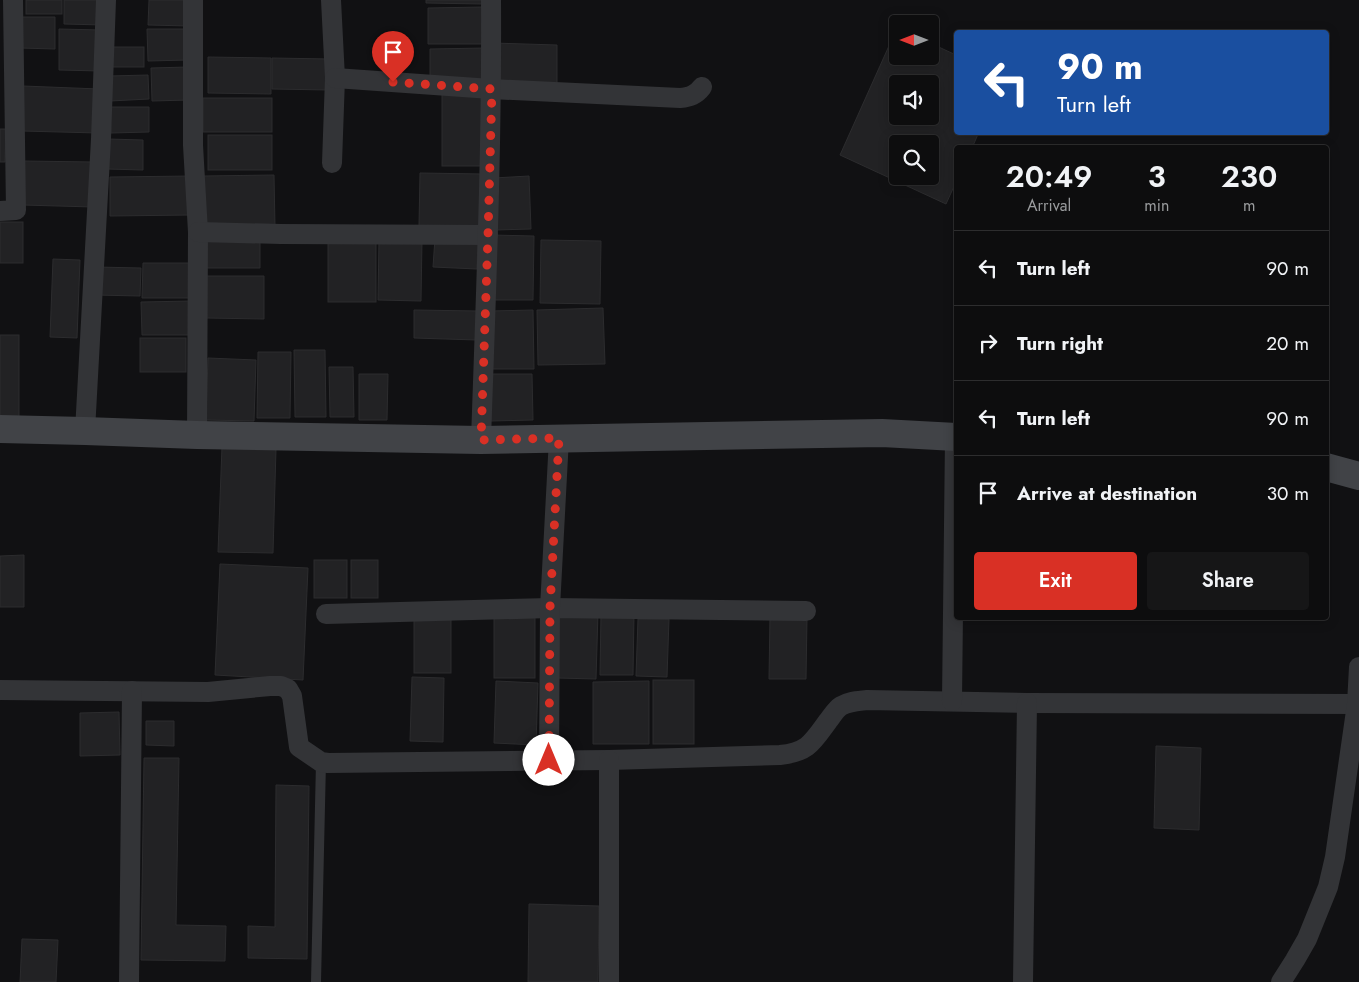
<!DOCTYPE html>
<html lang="en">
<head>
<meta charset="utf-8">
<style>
	body { margin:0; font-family:Jost,sans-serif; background:#161617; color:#f1f3f6; height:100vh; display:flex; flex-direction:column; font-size:19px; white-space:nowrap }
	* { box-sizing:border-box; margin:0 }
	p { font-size:16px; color:#9a9c9e }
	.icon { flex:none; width:28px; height:28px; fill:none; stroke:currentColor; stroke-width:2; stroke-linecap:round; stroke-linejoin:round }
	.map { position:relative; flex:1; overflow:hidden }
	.drawer { position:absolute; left:954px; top:145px; width:375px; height:475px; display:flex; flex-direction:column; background:#0d0d0e; border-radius:5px; box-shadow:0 2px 12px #0003,0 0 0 1px #2d2d2e }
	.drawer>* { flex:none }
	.banner { position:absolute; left:954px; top:30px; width:375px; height:105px; border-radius:5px; box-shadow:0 2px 12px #0003,0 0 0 1px #2d2d2e; background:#1a4fa0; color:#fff; overflow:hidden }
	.needle { width:32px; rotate:270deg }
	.controls { position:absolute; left:889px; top:15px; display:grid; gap:10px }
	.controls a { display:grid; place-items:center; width:50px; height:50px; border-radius:5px; background:#0d0d0e; box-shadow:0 2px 12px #0003,0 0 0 1px #2d2d2e; font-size:25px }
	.pin { position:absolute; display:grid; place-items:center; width:42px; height:42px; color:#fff; margin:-51px -21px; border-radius:50% 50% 50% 0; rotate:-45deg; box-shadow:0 0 5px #0007 }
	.pin .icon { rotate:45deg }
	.me { position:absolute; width:55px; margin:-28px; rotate:0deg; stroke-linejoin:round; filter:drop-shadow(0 0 4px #0008) }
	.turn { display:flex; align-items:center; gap:18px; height:105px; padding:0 20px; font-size:22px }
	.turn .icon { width:65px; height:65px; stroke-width:2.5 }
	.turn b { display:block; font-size:35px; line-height:42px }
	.eta { display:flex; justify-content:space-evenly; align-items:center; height:85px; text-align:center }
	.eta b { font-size:30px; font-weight:600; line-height:35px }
	.button { display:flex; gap:10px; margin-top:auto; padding:10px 20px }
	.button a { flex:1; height:58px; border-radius:5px; background:#d93025; color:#fff; font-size:20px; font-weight:600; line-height:58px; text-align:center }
	.button a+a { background:#161617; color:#f1f3f6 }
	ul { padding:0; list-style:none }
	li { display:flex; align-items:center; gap:15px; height:75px; padding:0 20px; border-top:1px solid #2d2d2e }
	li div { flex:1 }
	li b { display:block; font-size:19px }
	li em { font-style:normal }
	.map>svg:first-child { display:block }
	.building { fill:#222224; stroke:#2c2c2e; fill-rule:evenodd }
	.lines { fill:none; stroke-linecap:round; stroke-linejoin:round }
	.lane { stroke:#333437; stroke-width:10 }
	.street { stroke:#333437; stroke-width:20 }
	.secondary { stroke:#414347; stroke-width:28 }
	.route { stroke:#d93025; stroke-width:9; stroke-dasharray:0 16.2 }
</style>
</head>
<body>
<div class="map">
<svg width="1359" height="982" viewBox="0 0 1359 982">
	<rect width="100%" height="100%" fill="#111113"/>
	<!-- building -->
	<g class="building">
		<rect x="26" y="0" width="36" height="14"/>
		<path d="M64,0H104L103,25L64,24Z"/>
		<path d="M149,0H190L189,26L148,25Z"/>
		<path d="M426,0H483L482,4L426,3Z"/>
		<path d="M483,7V44H428V8Z"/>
		<path d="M20,17H55V49L20,48Z"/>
		<path d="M897,28L898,56H930V43L956,55V132H979L972,148H956V182L946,204L840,155ZM898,84H930V116H898ZM898,144H930V176H898Z"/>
		<path d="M59,29L101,30V71L59,70Z"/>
		<path d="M147,29H188V60L148,61Z"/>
		<path d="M493,43L557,45V83L492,81Z"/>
		<rect x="110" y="47" width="34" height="20"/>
		<path d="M485,48V84H430V49Z"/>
		<path d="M208,57L271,58V94L208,93Z"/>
		<path d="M272,58L330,59L329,90L272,89Z"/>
		<path d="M188,67L189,100L152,101L151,68Z"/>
		<path d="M148,75L149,99L110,101L109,76Z"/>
		<path d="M23,86L99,89L98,133L22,131Z"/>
		<rect x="442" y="90" width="45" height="76"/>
		<rect x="203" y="98" width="69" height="34"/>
		<path d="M110,107H149V132L111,133Z"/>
		<path d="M0,129H6L5,162H0Z"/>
		<rect x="208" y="135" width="64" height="35"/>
		<path d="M108,139L143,140V170L107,169Z"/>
		<path d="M23,161L94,162L93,207L23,205Z"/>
		<path d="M420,173L483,174L482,227L419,226Z"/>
		<path d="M274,175L275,228H204L203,176Z"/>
		<path d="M191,176V215L110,216V177Z"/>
		<path d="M529,176L531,229L496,230L494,178Z"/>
		<rect x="0" y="222" width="23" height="41"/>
		<path d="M491,235L534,236L533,300H489Z"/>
		<path d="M260,238V268H201V239Z"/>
		<path d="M435,238L478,240L477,269L433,267Z"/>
		<path d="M379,239L422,240L421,301L378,300Z"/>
		<path d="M541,240L601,241L600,304L540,303Z"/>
		<rect x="328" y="243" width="48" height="59"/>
		<path d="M53,259L80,260L77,338L50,337Z"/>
		<path d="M143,263H192V298H142Z"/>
		<path d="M96,267L141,268L140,296L95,295Z"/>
		<path d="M206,276H264V319L206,318Z"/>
		<path d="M192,301V335H142L141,302Z"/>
		<path d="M603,308L605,364L538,365L537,310Z"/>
		<path d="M414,310L478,311L477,340L414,338Z"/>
		<path d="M533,310L534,369H492L491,311Z"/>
		<rect x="0" y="335" width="19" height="84"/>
		<rect x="140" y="338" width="46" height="34"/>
		<path d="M294,350H325L326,417H295Z"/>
		<path d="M258,352H291L290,418H257Z"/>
		<path d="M208,358L256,360L254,421L206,420Z"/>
		<path d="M329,367H353L354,417H330Z"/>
		<path d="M359,374H388L387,420H359Z"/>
		<path d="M490,374H532L533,420L491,421Z"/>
		<path d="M222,447L276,449L273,553L218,552Z"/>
		<path d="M24,555V607H0V556Z"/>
		<rect x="314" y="560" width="33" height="38"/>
		<rect x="351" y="560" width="27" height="38"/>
		<path d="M220,564L308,568L303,680L215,675Z"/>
		<path d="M558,612H598L596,679L557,678Z"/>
		<rect x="494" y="613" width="41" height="65"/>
		<rect x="414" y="614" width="37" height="59"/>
		<path d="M601,614H634L633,675H600Z"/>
		<path d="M770,616L807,617L806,679H769Z"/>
		<path d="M638,619H669L667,677L636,676Z"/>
		<path d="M412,677L444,678L443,742L410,741Z"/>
		<rect x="653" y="680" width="41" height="64"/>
		<path d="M496,681L538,683L536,745L494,743Z"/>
		<path d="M649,681V744H593V682Z"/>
		<path d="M119,712L120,755L80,756V713Z"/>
		<path d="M146,721H174V746L146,745Z"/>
		<path d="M1156,746L1201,748L1199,830L1154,828Z"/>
		<path d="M144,758H179L176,925L226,926L225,961L141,960Z"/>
		<path d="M276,785L309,786L307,959L248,958V926L275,927Z"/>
		<path d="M529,904L599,906L598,982H528Z"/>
		<path d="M22,939L58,940L56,982H20Z"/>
	</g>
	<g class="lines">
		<!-- lane -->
		<path class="lane" d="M316,982L321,762"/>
		<!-- street -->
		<g class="street">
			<path d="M193,0V145L198,232L197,435"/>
			<path d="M331,0L335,78L332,163"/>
			<path d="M335,78L491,89L680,98C690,97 696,95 702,87"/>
			<path d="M0,211L16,210L13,0"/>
			<path d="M198,232L281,234L488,235"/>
			<path d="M85,431L101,139L106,0"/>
			<path d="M481,440C486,293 492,147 491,0"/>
			<path d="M326,614L550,608L806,611"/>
			<path d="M0,690L208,692L270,686H281L288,689L292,696L299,747L321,762L328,763L609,760L780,755C808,752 812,743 828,721C832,716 836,709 841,706C849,701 858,701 867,700L1027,703L1357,704"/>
			<path d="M952,701L955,437"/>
			<path d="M549,760L550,608L559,438"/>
			<path d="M129,982L132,691"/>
			<path d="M609,982V760"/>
			<path d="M1023,982L1027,703"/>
			<path d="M1281,982L1295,960L1307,939L1328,887L1335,857L1357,704L1359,667"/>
		</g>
		<!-- secondary -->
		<g class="secondary">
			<path d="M0,429L85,431L197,435L481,440L882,433L956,437"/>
			<path d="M1326,467L1359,476"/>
		</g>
	</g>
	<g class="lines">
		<!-- route -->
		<path class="route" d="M393,82L492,89L488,235L481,440L559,438L550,608L549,760"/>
	</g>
</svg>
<div class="controls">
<a><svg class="needle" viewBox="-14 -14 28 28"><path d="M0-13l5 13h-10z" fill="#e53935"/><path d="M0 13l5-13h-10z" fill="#9a9c9e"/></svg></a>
<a><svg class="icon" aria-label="sound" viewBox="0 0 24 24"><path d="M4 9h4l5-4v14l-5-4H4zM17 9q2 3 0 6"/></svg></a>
<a><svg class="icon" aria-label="search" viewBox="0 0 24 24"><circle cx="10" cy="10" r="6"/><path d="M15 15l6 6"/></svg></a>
</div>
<div class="pin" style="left:393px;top:82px;background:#d93025"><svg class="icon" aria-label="arrive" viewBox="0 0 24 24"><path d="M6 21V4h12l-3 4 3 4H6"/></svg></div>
<svg class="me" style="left:549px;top:760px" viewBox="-20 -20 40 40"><circle r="19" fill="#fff"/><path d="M0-13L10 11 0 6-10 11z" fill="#d93025"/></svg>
<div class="banner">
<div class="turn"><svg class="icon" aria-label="left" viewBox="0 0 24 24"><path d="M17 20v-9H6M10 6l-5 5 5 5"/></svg><div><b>90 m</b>Turn left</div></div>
</div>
<section class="drawer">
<div class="eta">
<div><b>20:49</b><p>Arrival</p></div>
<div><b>3</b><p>min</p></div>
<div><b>230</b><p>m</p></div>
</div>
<ul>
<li><svg class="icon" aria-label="left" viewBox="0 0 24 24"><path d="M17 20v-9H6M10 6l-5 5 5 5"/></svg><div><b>Turn left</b></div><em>90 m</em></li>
<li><svg class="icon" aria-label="right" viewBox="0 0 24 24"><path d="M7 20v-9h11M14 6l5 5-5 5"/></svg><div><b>Turn right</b></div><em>20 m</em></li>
<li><svg class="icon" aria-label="left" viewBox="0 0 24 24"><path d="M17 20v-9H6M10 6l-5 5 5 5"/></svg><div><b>Turn left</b></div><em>90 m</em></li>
<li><svg class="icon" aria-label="arrive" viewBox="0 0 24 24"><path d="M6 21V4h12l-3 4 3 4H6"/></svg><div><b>Arrive at destination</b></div><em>30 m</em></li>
</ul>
<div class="button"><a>Exit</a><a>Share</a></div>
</section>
</div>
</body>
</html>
